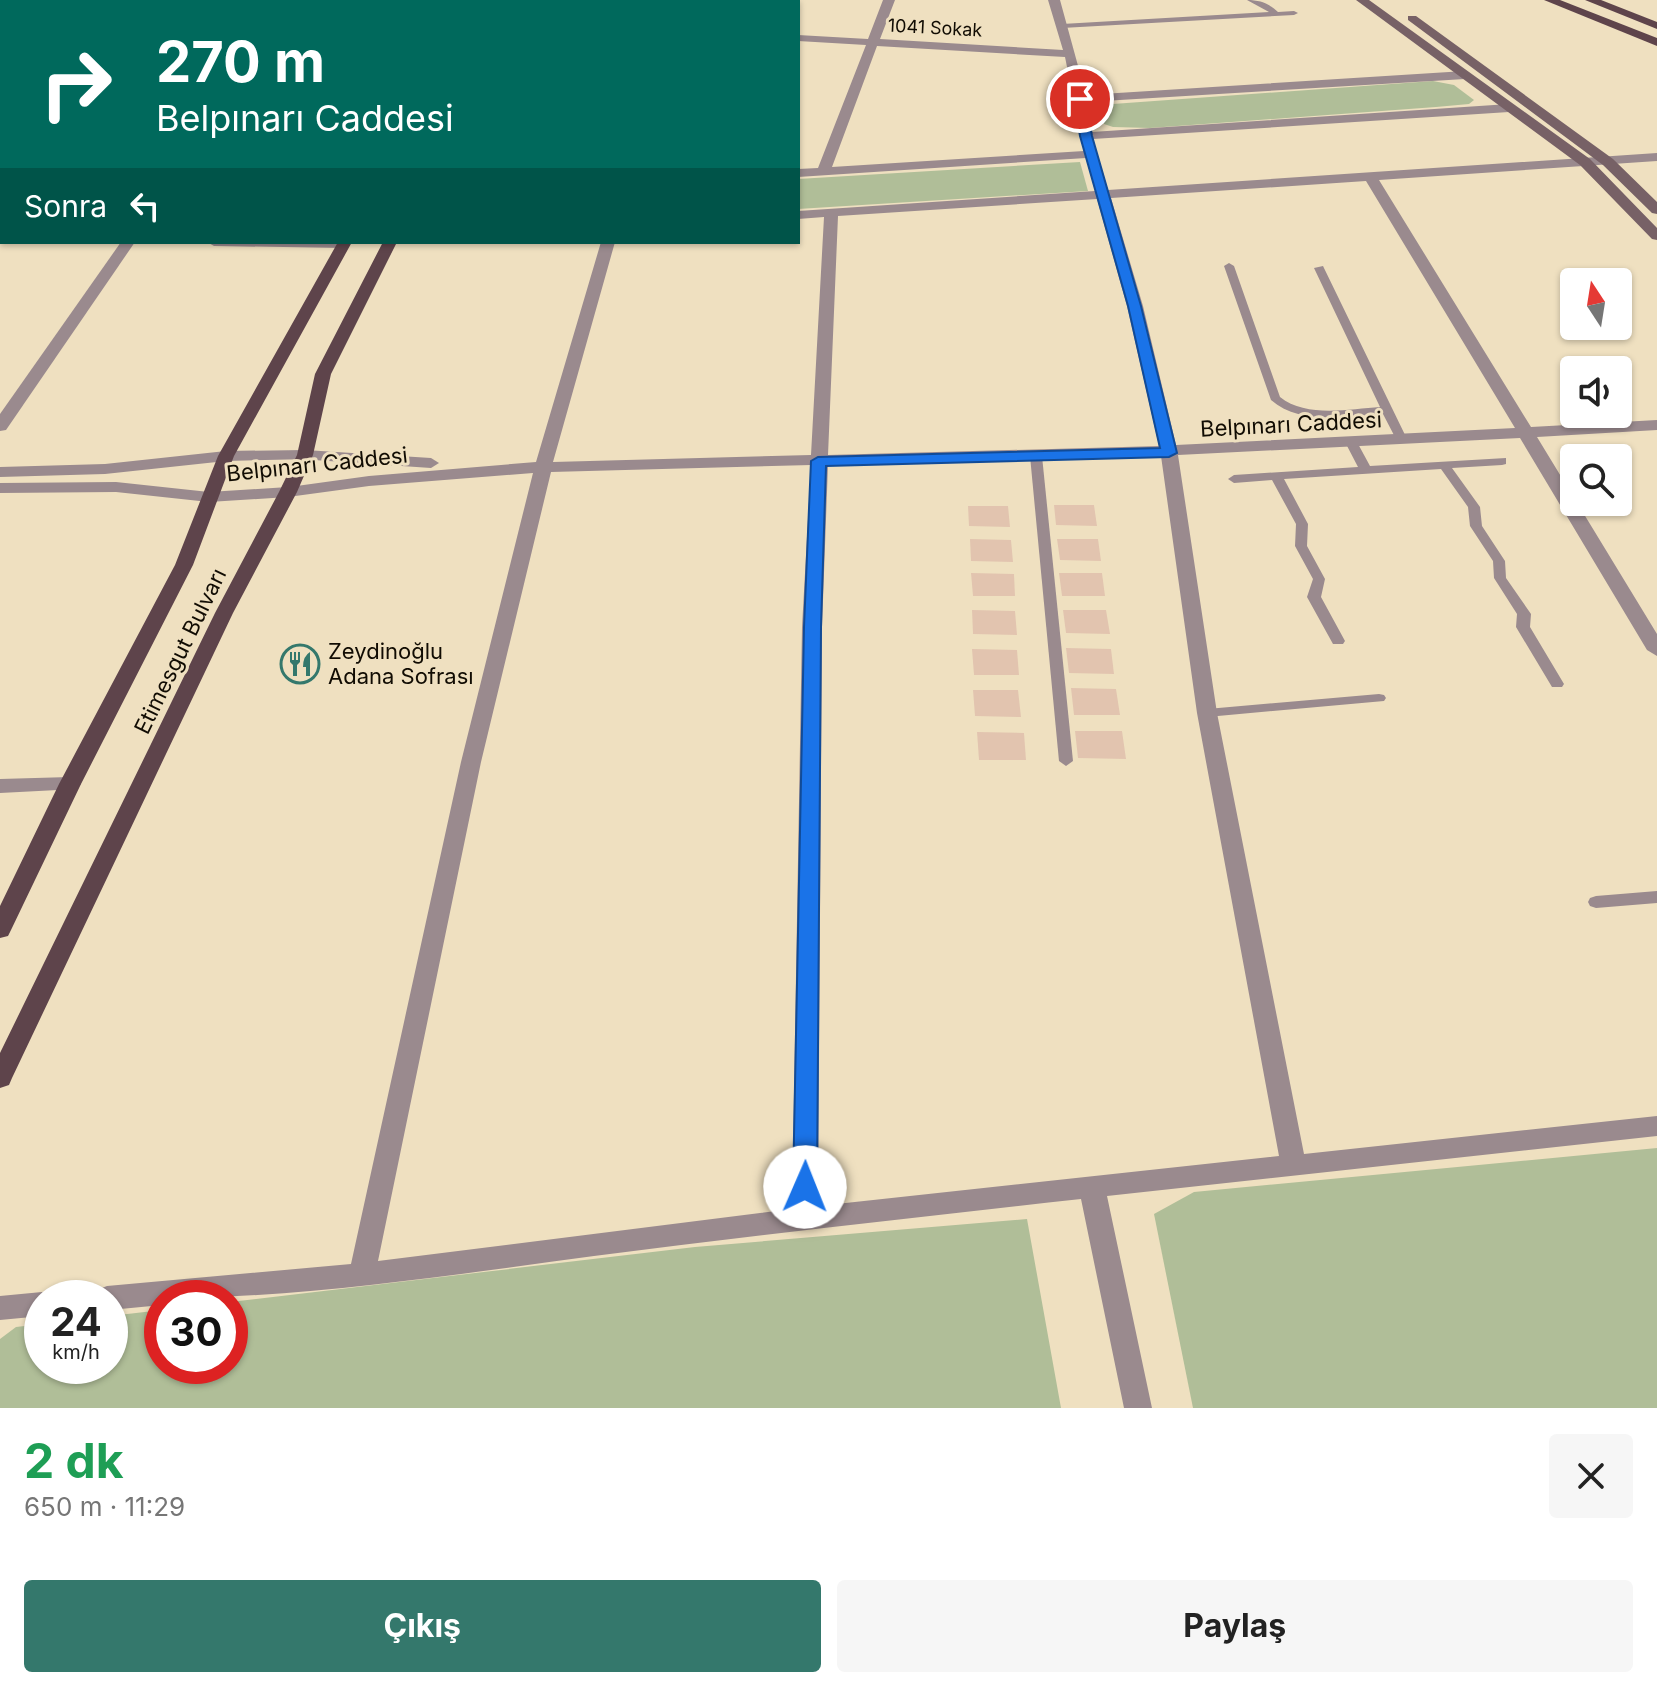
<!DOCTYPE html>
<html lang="tr">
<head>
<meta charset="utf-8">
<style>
	body { margin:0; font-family:Inter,sans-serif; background:#f6f6f6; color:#222; height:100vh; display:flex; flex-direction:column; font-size:30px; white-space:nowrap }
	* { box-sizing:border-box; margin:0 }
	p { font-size:26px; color:#767676 }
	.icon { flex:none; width:44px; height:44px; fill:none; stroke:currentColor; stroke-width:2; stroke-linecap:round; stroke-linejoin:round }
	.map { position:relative; height:1408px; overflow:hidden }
	.details { display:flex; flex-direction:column; background:#fff; flex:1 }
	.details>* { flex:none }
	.banner { position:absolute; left:0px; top:0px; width:800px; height:244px; box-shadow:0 2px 6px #0004; background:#00695c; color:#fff; overflow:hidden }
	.needle { width:52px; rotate:348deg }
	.fabs { position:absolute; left:1560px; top:268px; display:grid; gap:16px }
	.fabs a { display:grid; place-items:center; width:72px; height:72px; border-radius:8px; background:#fff; box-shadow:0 2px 6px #0004; font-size:40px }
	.speed { position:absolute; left:24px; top:1280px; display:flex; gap:16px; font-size:40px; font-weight:700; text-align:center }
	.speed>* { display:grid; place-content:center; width:104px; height:104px; border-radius:50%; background:#fff; box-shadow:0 2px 6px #0004; line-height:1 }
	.speed small { font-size:20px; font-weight:400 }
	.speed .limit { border:12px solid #d22; background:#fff; color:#111 }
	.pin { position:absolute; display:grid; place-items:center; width:68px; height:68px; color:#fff; margin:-34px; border:4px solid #fff; border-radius:50%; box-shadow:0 2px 8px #0007 }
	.me { position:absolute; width:88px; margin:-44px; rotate:1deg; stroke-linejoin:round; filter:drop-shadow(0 0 6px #0008) }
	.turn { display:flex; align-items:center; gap:28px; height:168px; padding:0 24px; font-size:36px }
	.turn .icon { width:104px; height:104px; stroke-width:2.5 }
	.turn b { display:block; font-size:56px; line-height:68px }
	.then { display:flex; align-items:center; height:76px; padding:0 24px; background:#0003; gap:16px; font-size:30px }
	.round { display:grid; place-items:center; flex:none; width:84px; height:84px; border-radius:8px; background:#f6f6f6 }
	.summary { display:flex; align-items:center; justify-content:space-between; height:136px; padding:0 24px }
	h1 { font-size:48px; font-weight:700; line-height:60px; color:#1e9e55 }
	.button { display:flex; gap:16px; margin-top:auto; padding:16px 24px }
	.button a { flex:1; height:92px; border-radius:8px; background:#34786c; color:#fff; font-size:32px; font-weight:700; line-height:92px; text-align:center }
	.button a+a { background:#f6f6f6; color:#222 }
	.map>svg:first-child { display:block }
	.green { fill:#b0be98 }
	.building { fill:#e2c4af }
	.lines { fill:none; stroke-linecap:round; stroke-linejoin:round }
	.service { fill:#9a8a8e; fill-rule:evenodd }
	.minor { fill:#9a8a8e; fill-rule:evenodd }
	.tertiary { fill:#9a8a8e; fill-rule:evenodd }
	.secondary { fill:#776166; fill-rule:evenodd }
	.primary { fill:#5e444b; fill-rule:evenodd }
	.route { fill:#1a73e8; stroke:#114b97; stroke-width:2 }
	.labels { text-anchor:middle; stroke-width:6; stroke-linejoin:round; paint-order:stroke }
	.far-street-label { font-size:18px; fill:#110c03; stroke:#efe0c0 }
	.street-label { font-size:22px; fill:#110c03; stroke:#efe0c0 }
	.poi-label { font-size:22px; fill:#110c03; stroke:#efe0c0; text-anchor:start }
</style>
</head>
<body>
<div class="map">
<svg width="1657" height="1408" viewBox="0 0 1657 1408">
	<rect width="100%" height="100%" fill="#efe0c0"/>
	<!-- green -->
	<g class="green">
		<path d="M1433,81L1454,85L1474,100L1469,104L1436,107L1150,128L1113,127L1104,124L1099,105Z"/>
		<path d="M1080,162L1088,191L798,209V179Z"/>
		<path d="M1657,1148V1408H1193L1154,1214L1194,1192Z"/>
		<path d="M1027,1219L1061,1408H0V1339L16,1327L42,1324V1366H110V1316L162,1310V1366H230V1302L695,1247Z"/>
	</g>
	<!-- building -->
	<g class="building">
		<path d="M1054,505H1094L1097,526L1056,525Z"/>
		<path d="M968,506H1008L1010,527L969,526Z"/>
		<path d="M970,539L1011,540L1013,562L971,561Z"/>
		<path d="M1057,539H1098L1101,561L1060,560Z"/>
		<path d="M971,573L1014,574L1015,596H973Z"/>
		<path d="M1059,573H1102L1105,596H1062Z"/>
		<path d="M972,610L1015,611L1017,635L973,634Z"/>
		<path d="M1063,610H1106L1110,634L1066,633Z"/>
		<path d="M1066,648L1111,649L1114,674L1069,673Z"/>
		<path d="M972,649L1017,650L1019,675H974Z"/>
		<path d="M1071,688L1116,689L1120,715H1074Z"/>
		<path d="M973,690H1018L1021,717L975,716Z"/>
		<path d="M1075,731H1122L1126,759L1078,758Z"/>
		<path d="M977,732L1024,733L1026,760H979Z"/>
	</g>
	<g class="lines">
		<!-- service -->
		<g class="service">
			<path d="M1247,0C1260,0 1268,3 1278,12L1294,11L1298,13L1294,15L1062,28L1058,26L1062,24L1269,12Z"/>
			<path d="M1229,263L1234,266L1280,397C1306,418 1349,409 1380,407L1314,268L1323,266L1407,439L1405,441H1397L1383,414C1347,416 1301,426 1271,400L1224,266Z"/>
			<path d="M1351,438L1357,442L1370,466L1506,458V464L1502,465L1452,468L1480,507L1482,526L1505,561L1506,578L1531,614L1530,627L1564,684L1562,687H1552L1516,627L1517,614L1494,578L1493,561L1470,526L1468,507L1441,469L1284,479L1308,524L1307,546L1325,579L1321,597L1345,641L1343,644H1333L1307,597L1313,579L1295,546L1296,524L1272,480L1234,483L1228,479L1234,475L1358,467L1345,442Z"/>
			<path d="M1036,452L1042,456L1073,761L1066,766L1059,761L1030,456Z"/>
			<path d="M1379,694L1384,695L1386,698L1384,701L1207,717L1200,713L1207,709Z"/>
			<path d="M1657,891V903L1596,908L1590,906L1588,902L1590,898L1596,896Z"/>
		</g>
		<!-- minor -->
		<g class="minor">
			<path d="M104,0H116L102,2Z"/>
			<path d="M119,0H166L168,2H121Z"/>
			<path d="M365,0H377L363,2Z"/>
			<path d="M712,0H724L711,2Z"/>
			<path d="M883,0H895L880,39L1063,50L1048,0H1060L1086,95L1465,71L1471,75L1465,79L1087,102L1092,132L1509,104L1515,108L1509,112L1093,139L1108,190L1657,153V161L1379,180L1531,427L1657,420V430L1537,437L1657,634V656L1647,650L1520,438L1178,455L1217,713L1304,1154L1657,1116V1136L1107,1196L1152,1408H1124L1081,1199C919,1217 757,1235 594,1256C451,1275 306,1298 162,1298V1305L110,1310V1298H93L97,1290L107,1286L351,1264L461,762L533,473L369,486L288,497L279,492L282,488L369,476L536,462L601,242H615L553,462L811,455L824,217L798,219V211L1095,191L1086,158L798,177V169L818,168L866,45L798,41V35L868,39ZM877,46L1065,57L1084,151L832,167ZM1366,181L1515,428L1176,445L1143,306L1111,198ZM1097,199L1127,306L1159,446L828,455L838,216ZM1161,456L1197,713L1279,1156L818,1206L822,627L828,465ZM811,465L802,627L792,1209L378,1261L481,762L551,472Z"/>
			<path d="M2,79V87L0,88V80Z"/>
			<rect x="0" y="205" width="2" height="8"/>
			<rect x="0" y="233" width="2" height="8"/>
			<path d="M121,242H135L6,430L0,431V414Z"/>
			<path d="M207,242H349L350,244L343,248L214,246Z"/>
			<path d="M305,450L431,458L439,463L431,468L299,459L297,455Z"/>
			<path d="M70,777L81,784L77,789L0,793V779Z"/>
			<path d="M42,1292L53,1298H42V1316L0,1320V1296Z"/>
		</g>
		<!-- tertiary -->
		<g class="tertiary">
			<path d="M305,450L313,455L311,459L226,461L105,474L0,477V467L105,464L226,451Z"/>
			<path d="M116,482L209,492L288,487L297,492L288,497L209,502L116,492L0,493V483Z"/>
		</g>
		<!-- secondary -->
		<g class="secondary">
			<path d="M1356,0H1369L1590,159L1657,228V240L1652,239L1580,165Z"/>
			<path d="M1408,16H1416L1613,159L1657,202V214L1652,213L1603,165L1408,20Z"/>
		</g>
		<!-- primary -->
		<g class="primary">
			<path d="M518,0H530L516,2Z"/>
			<path d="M552,0H564L550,2Z"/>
			<path d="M1544,0H1560L1657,38V46Z"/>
			<path d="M1585,0H1601L1657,22V29Z"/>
			<path d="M338,242H352L234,456L193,565L81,784L11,930L8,936L0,938V906L59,784L175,565L218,456Z"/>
			<path d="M383,242H397L331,374L313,455L297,492L233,613L12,1078L9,1085L0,1088V1053L215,613L279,492L297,455L315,374Z"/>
		</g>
	</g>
	<!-- route -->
	<path class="route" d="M1080,95L1086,99L1092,136L1141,306L1177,453L1169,457L826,466L821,627L817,1187L814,1194L805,1197L797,1194L793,1187L804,627L811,461L818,457L1160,448L1128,306L1080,136L1074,99Z"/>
	<!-- icons -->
	<defs>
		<g id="restaurant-ring" transform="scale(2)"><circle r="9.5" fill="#efe0c0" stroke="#34786c" stroke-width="1.5"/><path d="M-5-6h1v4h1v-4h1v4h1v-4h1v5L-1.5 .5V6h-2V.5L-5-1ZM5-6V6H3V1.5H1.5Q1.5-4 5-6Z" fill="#34786c"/></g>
	</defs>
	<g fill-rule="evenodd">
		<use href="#restaurant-ring" x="300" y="664"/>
	</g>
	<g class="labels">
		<!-- far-street labels -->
		<g class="far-street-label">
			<text transform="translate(935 28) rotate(3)" y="6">1041 Sokak</text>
		</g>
		<!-- street labels -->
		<g class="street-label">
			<text transform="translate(1291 424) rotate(-3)" y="8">Belpınarı Caddesi</text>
			<text transform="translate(317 464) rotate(-6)" y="8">Belpınarı Caddesi</text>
			<text transform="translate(180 651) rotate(-64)" y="8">Etimesgut Bulvarı</text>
		</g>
		<!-- poi labels -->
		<g class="poi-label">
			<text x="328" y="659">Zeydinoğlu<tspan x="328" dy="25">Adana Sofrası</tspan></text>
		</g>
	</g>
</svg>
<div class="fabs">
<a><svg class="needle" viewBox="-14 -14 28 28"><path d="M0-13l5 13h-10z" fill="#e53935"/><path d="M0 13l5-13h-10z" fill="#767676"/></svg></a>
<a><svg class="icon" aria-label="sound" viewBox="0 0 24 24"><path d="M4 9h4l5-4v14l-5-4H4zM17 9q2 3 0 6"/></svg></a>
<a><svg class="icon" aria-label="search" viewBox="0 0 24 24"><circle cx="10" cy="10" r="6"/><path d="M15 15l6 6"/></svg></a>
</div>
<div class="speed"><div>24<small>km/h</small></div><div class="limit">30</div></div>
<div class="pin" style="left:1080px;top:99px;background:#d93025"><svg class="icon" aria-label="arrive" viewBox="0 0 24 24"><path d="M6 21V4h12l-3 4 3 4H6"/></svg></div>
<svg class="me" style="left:805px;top:1187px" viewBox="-20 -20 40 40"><circle r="19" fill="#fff"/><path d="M0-13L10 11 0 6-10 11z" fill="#1a73e8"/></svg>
<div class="banner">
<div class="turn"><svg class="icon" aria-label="right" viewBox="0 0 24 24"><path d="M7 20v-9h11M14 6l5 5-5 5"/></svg><div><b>270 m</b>Belpınarı Caddesi</div></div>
<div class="then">Sonra<svg class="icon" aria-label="left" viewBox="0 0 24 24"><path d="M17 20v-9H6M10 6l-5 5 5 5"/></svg></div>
</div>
</div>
<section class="details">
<div class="summary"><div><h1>2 dk</h1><p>650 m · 11:29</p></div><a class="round"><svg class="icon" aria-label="close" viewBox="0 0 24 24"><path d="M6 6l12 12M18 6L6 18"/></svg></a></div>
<div class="button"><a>Çıkış</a><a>Paylaş</a></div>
</section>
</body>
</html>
